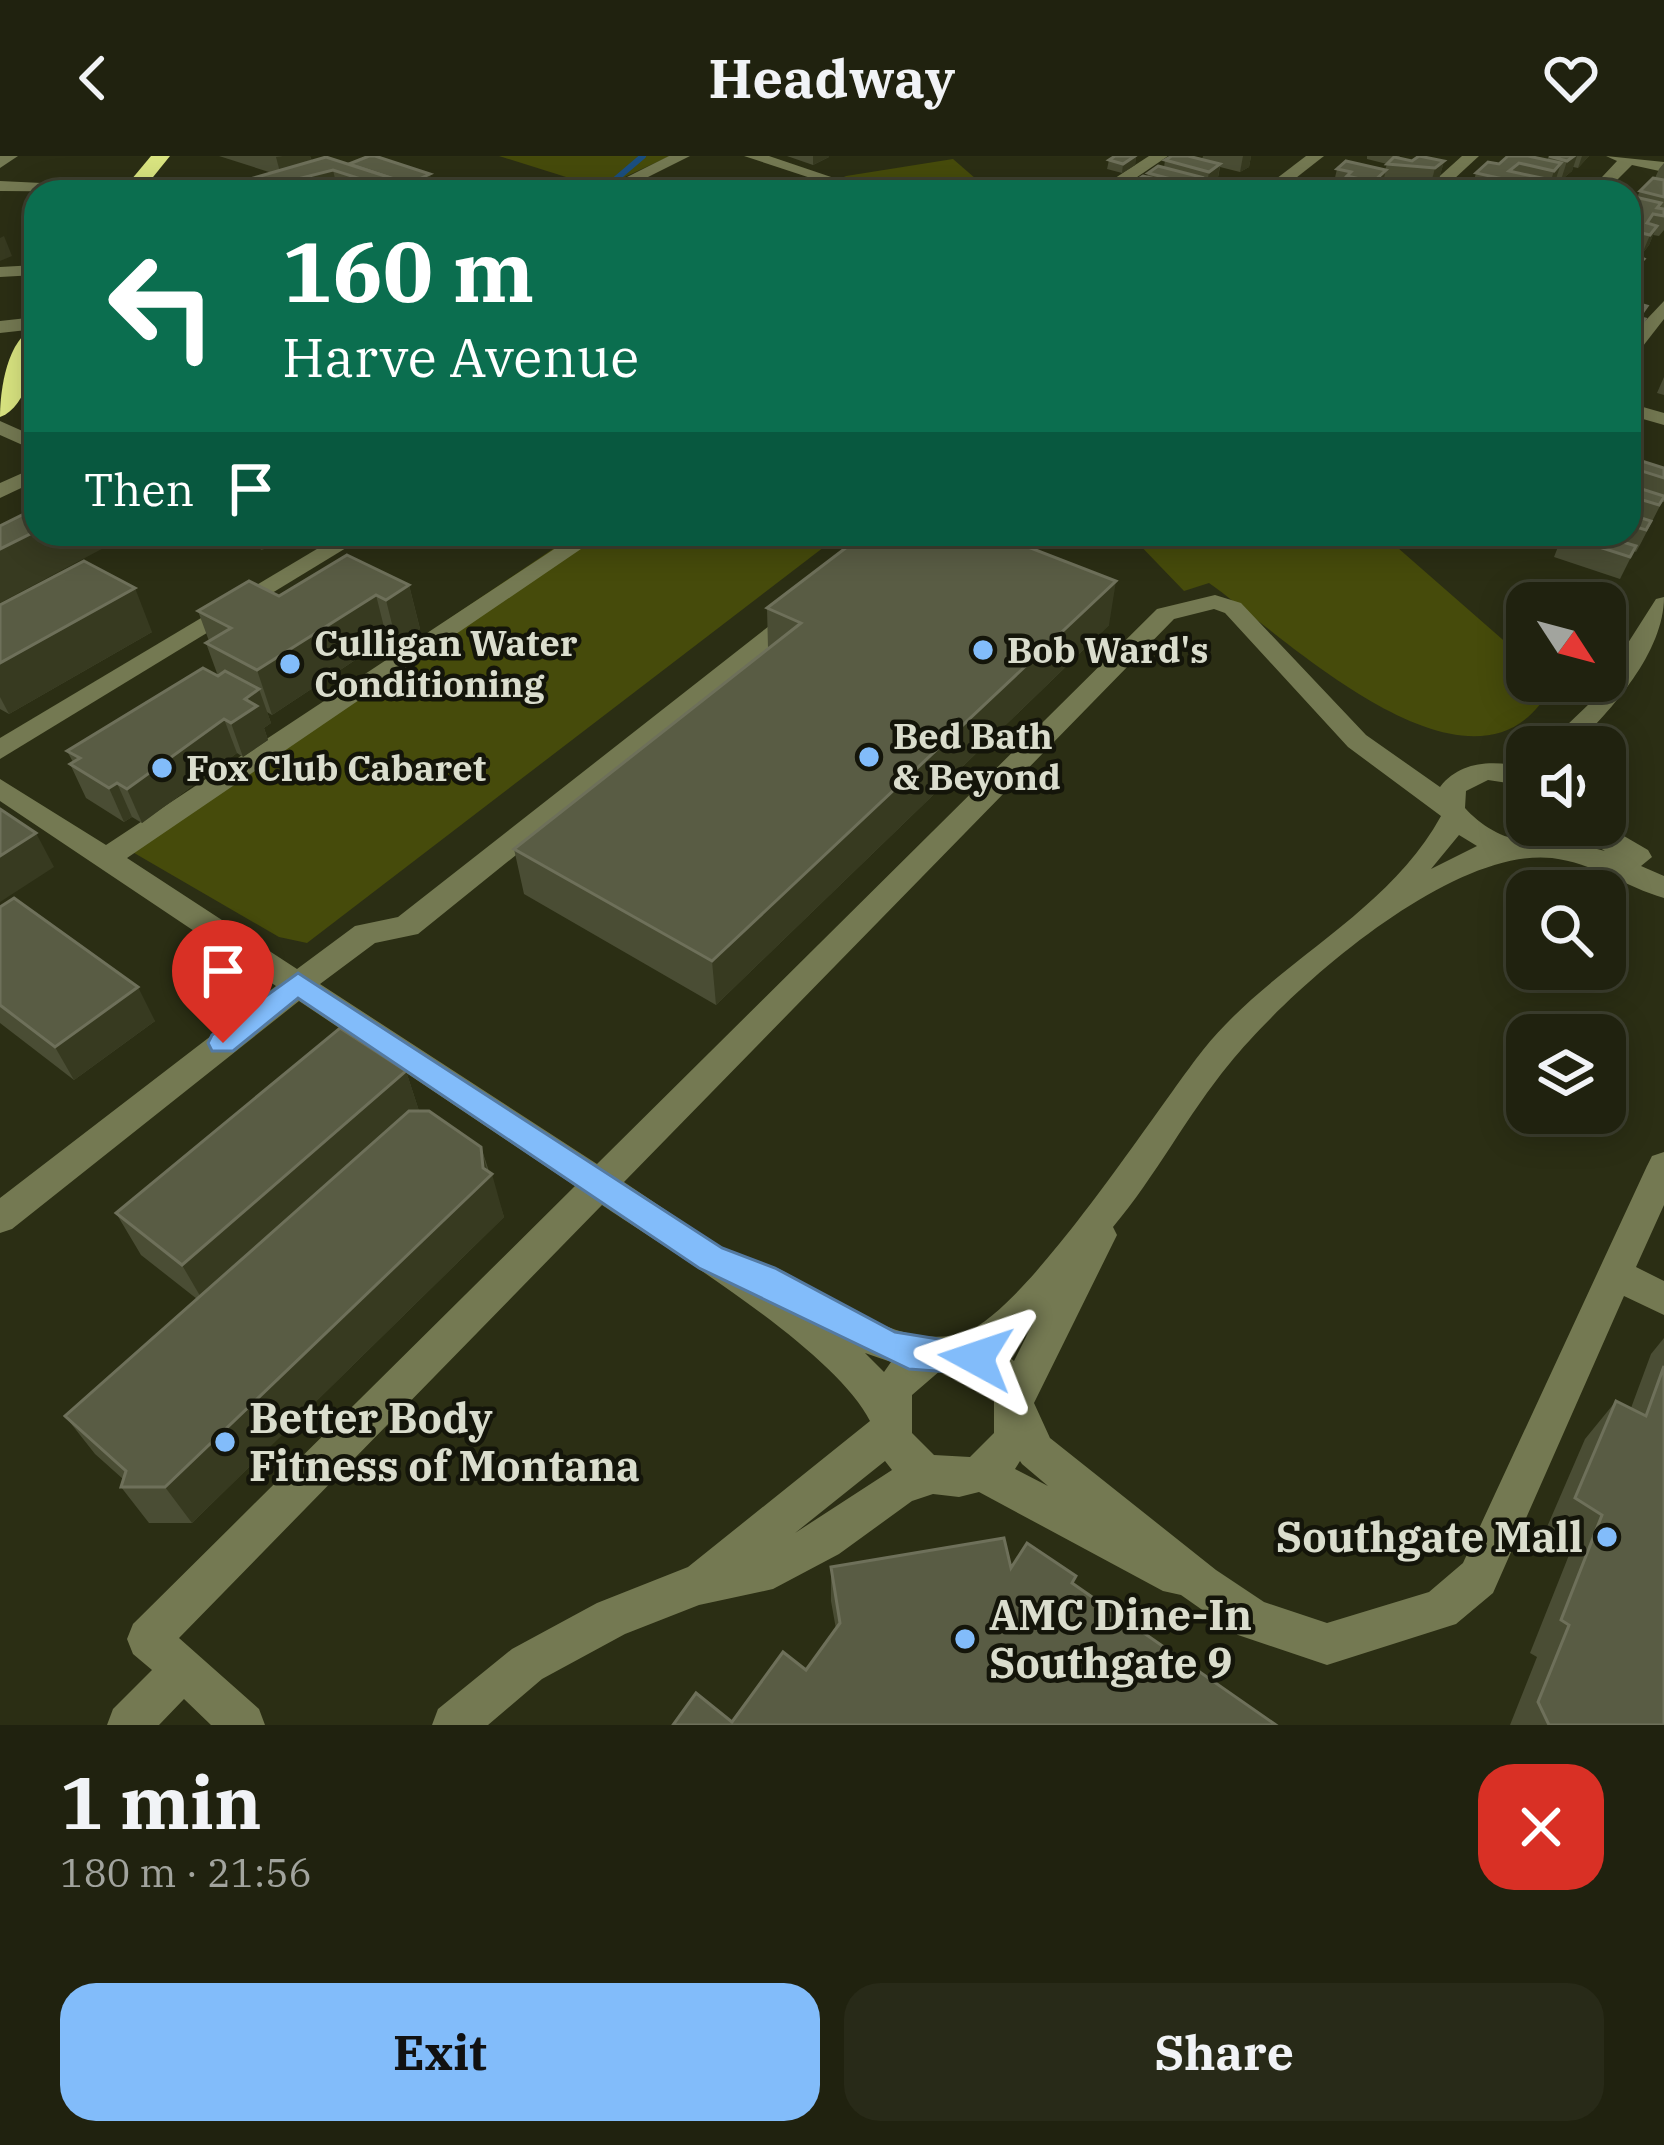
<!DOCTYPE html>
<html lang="en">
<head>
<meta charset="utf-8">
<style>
	body { margin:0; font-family:"IBM Plex Serif",serif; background:#282a18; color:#f1f3f6; height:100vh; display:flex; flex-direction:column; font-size:45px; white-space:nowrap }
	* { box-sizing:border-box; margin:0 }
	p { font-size:39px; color:#a2a49e }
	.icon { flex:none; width:66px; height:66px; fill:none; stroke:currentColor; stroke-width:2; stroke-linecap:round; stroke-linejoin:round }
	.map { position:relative; height:1569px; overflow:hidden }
	.sheet { display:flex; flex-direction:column; background:#20220f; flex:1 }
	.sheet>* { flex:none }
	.banner { position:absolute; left:24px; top:24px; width:1617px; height:366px; border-radius:36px; box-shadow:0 6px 30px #0003,0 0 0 3px #3d3f2f; background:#0b6e4f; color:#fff; overflow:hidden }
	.needle { width:78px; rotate:126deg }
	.tools { position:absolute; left:1506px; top:426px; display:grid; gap:24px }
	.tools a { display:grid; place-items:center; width:120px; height:120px; border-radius:24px; background:#20220f; box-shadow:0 6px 30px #0003,0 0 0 3px #3d3f2f; font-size:60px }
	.pin { position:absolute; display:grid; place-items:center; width:102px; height:102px; color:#fff; margin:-123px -51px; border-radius:50% 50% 50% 0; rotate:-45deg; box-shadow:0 0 12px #0007 }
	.pin .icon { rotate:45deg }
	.me { position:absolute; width:132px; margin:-66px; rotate:275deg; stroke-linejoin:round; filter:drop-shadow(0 0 9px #0008) }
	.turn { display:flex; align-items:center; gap:42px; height:252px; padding:0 60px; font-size:54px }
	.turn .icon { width:156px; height:156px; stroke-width:2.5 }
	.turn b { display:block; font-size:84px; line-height:102px }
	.then { display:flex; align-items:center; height:114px; padding:0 60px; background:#0003; gap:24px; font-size:45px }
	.round { display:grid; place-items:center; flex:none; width:126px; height:126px; border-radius:36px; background:#282a18 }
	.summary { display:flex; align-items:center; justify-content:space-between; height:204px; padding:0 60px }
	h1 { font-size:72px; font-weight:700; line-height:90px }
	.cta { display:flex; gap:24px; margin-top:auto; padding:24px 60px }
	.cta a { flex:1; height:138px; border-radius:36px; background:#82bcfa; color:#111; font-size:48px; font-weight:700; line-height:138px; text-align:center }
	.cta a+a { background:#282a18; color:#f1f3f6 }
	header { display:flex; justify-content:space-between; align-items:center; height:156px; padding:0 60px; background:#20220f; font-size:54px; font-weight:700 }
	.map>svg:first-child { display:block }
	.green { fill:#464b0b }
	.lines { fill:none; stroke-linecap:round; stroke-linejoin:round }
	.stream { stroke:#1b4f81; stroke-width:6 }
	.minor { fill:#747952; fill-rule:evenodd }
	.highway { fill:#d9e480; fill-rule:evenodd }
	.wall { fill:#4a4d34 }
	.shaded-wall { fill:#373a20 }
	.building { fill:#595c44; stroke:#6e705a; stroke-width:3 }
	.route { fill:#82bcfa; stroke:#547aa2; stroke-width:3 }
	.poi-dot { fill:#82bcfa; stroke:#14150a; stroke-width:4.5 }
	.labels { text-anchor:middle; stroke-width:9; stroke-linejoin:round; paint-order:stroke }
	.poi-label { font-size:36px; font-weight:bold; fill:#daddcd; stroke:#14150a; text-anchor:start }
	.near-poi-label { font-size:42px; font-weight:bold; fill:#daddcd; stroke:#14150a; text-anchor:start }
</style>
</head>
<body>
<header><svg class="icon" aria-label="back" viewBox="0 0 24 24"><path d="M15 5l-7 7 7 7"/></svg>Headway<svg class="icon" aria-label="heart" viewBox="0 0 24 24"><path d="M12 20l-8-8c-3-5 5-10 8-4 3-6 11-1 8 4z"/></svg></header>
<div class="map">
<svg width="1664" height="1569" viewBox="0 0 1664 1569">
	<rect width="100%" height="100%" fill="#2b2e14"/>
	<!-- green -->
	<g class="green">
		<path d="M499,0H670L601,32Z"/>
		<path d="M953,3L991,36H812L846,20Z"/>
		<path d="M575,378H841L307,787L279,781L117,687Z"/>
		<path d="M1122,378H1382L1527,505V525L1553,528C1479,672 1282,478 1209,427L1184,435L1133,382Z"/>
	</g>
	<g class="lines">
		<!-- stream -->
		<path class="stream" d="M616,23L643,0"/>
		<!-- minor -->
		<g class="minor">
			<path d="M0,0H18L0,12Z"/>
			<path d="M669,0H690L618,36H597Z"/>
			<path d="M744,0H769L840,24L826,27Z"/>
			<path d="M1149,0H1168L1121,32H1109V26Z"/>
			<path d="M1306,0H1324L1278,36H1259Z"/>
			<path d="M1462,0H1479L1440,36H1422Z"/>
			<path d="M1606,0L1664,6V16L1632,9L1605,36H1588L1617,5Z"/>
			<path d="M0,25L126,31L134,36L0,35Z"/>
			<path d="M36,109V119L0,121V111Z"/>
			<path d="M1664,145V163L1636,199L1629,201V182Z"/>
			<path d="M36,161V173L0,177V165Z"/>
			<path d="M1629,247L1664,257V269L1629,259Z"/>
			<path d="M0,265L36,281V295L0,279Z"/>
			<path d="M36,311V325L0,342V327Z"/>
			<path d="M342,378H369L0,603V582Z"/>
			<path d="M577,378H603L127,702L297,813L355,770L398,761L787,456H805V466L418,778L375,787L320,828L597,1008L1157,453L1215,439L1241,447L1366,579L1440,631C1461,604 1495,604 1527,612V630L1488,624L1466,635L1465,652C1486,676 1532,701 1556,669H1605L1648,694L1652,701L1641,710L1664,720V742C1626,731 1593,707 1552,702C1451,691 1291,832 1230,907C1187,959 1156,1020 1113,1071L1117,1079L1034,1247L1050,1282L1216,1414L1264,1446L1327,1467L1429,1436L1463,1407L1647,1010L1652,1000L1664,996V1049L1636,1111L1664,1125V1159L1624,1140L1493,1437L1456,1468L1327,1509L1238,1479L1181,1439L1163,1435L979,1336L959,1341L933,1338L912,1345L839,1398L773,1433L699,1449L625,1478L542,1523L488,1569H432L438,1553L512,1493L597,1447L688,1411L870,1265C834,1194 672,1096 602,1049L179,1482L259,1553L265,1569H211L184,1543L159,1569H107L113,1553L152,1514L133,1498L127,1483L133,1468L575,1030L299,845L12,1073L0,1077V1042L276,830L0,645V623L106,689ZM1214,453L1225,457L1348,591L1441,660C1386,760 1273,806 1203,894C1157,952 1025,1158 963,1177C901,1196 831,1140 779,1113L766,1108L753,1113L624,1026L1174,463ZM1459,679L1477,690L1431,713ZM1578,679L1605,695L1573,687ZM1033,1167L1014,1205L1002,1195ZM865,1197L891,1206L884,1216ZM941,1214L969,1215L994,1241V1277L970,1301L934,1299L912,1277V1239ZM885,1305L892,1314L795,1377ZM1020,1305L1022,1308L1048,1330L1015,1313Z"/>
			<path d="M1664,441C1664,496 1612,554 1573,591H1544L1589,548L1656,443Z"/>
		</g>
		<!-- highway -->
		<g class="highway">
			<path d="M151,0H170L141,36H121Z"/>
			<path d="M36,171C36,198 29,251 0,261C0,234 7,182 36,171Z"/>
		</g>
	</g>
	<!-- wall -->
	<g class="wall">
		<path d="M219,0H310L312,5L326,1L434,36H253L250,23L272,17Z"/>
		<path d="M787,0H829V1L813,9Z"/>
		<path d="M1136,0L1135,9L1122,17L1107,13L1109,4Z"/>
		<path d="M1203,0H1251L1249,11L1240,16L1220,11L1217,27L1206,34L1199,33L1198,36H1129L1130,28L1147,21L1148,17L1164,11L1165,4L1202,3Z"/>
		<path d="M1367,0H1400L1398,2L1412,5H1444L1439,23L1430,31L1383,26L1378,36H1330L1333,30L1337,13L1385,14L1387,8L1367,3Z"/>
		<path d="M1549,0H1589L1578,12L1573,11L1572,15L1561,24L1556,23L1548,34L1543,33L1542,36L1471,35L1476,17L1499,8L1547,4Z"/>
		<path d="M1664,7V74L1659,80L1653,79L1649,89L1642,98L1629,95V47L1637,41L1640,35L1655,22L1659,13Z"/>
		<path d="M1629,96L1644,103L1636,123L1629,131Z"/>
		<path d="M1629,145L1647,150L1642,162L1641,173L1636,181L1629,180Z"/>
		<path d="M1664,221V239L1657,237Z"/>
		<path d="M1629,301L1664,312V346H1662L1641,387L1636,396L1634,395L1620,423L1554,401L1563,378H1629Z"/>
		<path d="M231,378H290L262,394Z"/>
		<path d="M483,378H522L506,388Z"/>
		<path d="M409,429L420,473L397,488L387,483L272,559L267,556L271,567L264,572L268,584L243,601L237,597L142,667L132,661L124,666L86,642L70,608L73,606L67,595L218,520L206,487L209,485L198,455L279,440Z"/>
		<path d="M0,449L152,476L9,558L0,553Z"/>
		<path d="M767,452L1109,469L716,849L524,738L514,693L768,492Z"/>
		<path d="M0,751L155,865L74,924L0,867Z"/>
		<path d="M406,915L419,955L481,991L504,1061L192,1367H149L121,1331L123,1323L95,1298L65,1260L197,1143L141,1099L116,1057Z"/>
		<path d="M1664,1182V1569H1510L1537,1501L1530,1497L1571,1394L1544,1378L1585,1283L1616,1245L1631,1252L1651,1198Z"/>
		<path d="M831,1411L1011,1412L1073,1429L732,1566L806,1514L836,1473L831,1445Z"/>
	</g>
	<!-- shaded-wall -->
	<g class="shaded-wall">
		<path d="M283,0H310L314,13L281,20L276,1Z"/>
		<path d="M813,0H829V1L813,9Z"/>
		<path d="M1136,0L1135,9L1122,17L1123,8Z"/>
		<path d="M1243,0H1251L1249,11L1240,16Z"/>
		<path d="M1574,0H1577L1572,15L1561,24L1567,5Z"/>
		<path d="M1582,0H1589L1578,12Z"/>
		<path d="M1444,5L1439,23L1430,31L1435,12Z"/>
		<path d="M1561,7L1555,26L1548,34L1554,15Z"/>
		<path d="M1220,8L1217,27L1206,34L1209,16Z"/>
		<path d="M333,14L338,36H271L270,30Z"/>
		<path d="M1386,14L1381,33L1378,36H1371L1373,26Z"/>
		<path d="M430,18L434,36H409L408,28Z"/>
		<path d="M1201,21L1198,36H1189L1190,28Z"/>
		<path d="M391,22L394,36H378L376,28Z"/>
		<path d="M1657,70L1649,89L1642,98L1650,79Z"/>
		<path d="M4,80L12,100L0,105V82Z"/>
		<path d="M1644,103L1636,123L1629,131L1635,112Z"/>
		<path d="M36,375V378H130L0,447V393Z"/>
		<path d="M257,378H290L262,394Z"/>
		<path d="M505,378H522L506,388Z"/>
		<path d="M1116,425L1109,469L716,849L712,805Z"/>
		<path d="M409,429L420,473L397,488L386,444Z"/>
		<path d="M135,432L152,476L9,558L0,541V507Z"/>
		<path d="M376,439L387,483L272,559L257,514Z"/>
		<path d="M259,533L271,567L264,572L268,584L243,601L231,567L245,543Z"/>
		<path d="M224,563L237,597L142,667L127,633Z"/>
		<path d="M117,627L132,661L124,666L109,632Z"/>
		<path d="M36,677L54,711L0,746V700Z"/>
		<path d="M138,831L155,865L74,924L55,891Z"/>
		<path d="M406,915L420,958L206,1150L182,1109Z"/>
		<path d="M481,991L489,1021L492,1018L504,1061L192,1367L165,1331L483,1012Z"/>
	</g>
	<!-- building -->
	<g class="building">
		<path d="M369,0H375L430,18L408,28L349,8Z"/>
		<path d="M1115,0H1135L1123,8L1109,4Z"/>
		<path d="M1172,0H1188L1220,8L1209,16L1165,4Z"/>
		<path d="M1419,0L1444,5L1435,12L1387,8L1394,1L1412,5Z"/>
		<path d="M1508,0H1528L1561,7L1554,15L1519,7L1509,15L1546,23L1539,31L1476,17L1488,6L1499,8Z"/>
		<path d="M1549,0H1574L1567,5Z"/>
		<path d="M326,1L391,22L376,28L333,14L270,30L250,23Z"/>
		<path d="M1346,5L1386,14L1373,26L1347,20L1351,16L1337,13Z"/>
		<path d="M1158,10L1201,21L1190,28L1148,17Z"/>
		<path d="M1143,20L1195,33L1191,36H1154L1130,28Z"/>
		<path d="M1653,22L1664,24V41L1640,35Z"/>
		<path d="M1515,29L1538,35L1505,36Z"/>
		<path d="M1333,30L1358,36H1330Z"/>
		<path d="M1635,41L1661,47L1657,52L1664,53V60L1653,58L1647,67L1657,70L1650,79L1629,74V47Z"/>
		<path d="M1629,96L1644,103L1635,112L1629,111Z"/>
		<path d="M1629,145L1647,150L1642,157L1629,154Z"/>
		<path d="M1629,159L1645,163L1640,171L1629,168Z"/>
		<path d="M1629,301L1664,312V322L1629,311Z"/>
		<path d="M1629,329L1664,340V341L1659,349L1629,340Z"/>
		<path d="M36,352V375L0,393V370Z"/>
		<path d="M1629,358L1651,365L1646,374L1629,369Z"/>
		<path d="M864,378H994L1116,425L712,805L514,693L801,467L767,452Z"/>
		<path d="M1563,378H1596L1636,390L1630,401L1562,379Z"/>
		<path d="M347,399L409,429L386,444L376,439L257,514L206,487L231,472L198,455L249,425L279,440Z"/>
		<path d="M84,405L135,432L0,507V449Z"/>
		<path d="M203,512L218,520L225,515L259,533L245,543L257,550L231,567L224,563L127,633L117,627L109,632L70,608L80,602L67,595Z"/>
		<path d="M0,653L36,677L0,700Z"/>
		<path d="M14,742L138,831L55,891L0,849V751Z"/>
		<path d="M340,872L406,915L182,1109L116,1057Z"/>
		<path d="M409,955H429L481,991L483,1012L492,1018L165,1331H121L126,1315L65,1260Z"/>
		<path d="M1664,1210V1569H1549L1538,1546L1569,1469L1561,1464L1602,1359L1575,1342L1616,1245L1646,1260Z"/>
		<path d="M1004,1382L1011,1412L1027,1387L1076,1420L1072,1427L1276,1569H673L696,1537L732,1566L783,1496L806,1514L840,1467L831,1411Z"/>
	</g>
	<!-- route -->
	<path class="route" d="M298,817L722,1092L775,1112L895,1176L988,1191L993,1202L988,1213L976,1218L909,1213L699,1112L298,842L233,895H212L208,887L212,879Z"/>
	<!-- markers -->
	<g class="poi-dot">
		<circle cx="983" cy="494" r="12"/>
		<circle cx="290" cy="508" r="12"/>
		<circle cx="869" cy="601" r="12"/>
		<circle cx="162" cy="612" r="12"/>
		<circle cx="225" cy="1286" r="12"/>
		<circle cx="1607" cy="1381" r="12"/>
		<circle cx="965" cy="1483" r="12"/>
	</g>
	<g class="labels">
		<!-- poi labels -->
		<g class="poi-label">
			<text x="314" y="500">Culligan Water<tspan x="314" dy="41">Conditioning</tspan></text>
			<text x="1007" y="507">Bob Ward's</text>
			<text x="893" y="593">Bed Bath<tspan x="893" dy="41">&amp; Beyond</tspan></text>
			<text x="186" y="625">Fox Club Cabaret</text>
		</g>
		<!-- near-poi labels -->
		<g class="near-poi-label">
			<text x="249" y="1277">Better Body<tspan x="249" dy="48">Fitness of Montana</tspan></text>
			<text x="1583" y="1396" text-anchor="end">Southgate Mall</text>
			<text x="989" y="1474">AMC Dine-In<tspan x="989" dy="48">Southgate 9</tspan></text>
		</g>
	</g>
</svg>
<div class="tools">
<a><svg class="needle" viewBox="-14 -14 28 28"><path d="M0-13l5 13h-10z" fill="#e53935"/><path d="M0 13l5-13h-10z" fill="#a2a49e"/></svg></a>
<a><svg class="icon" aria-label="sound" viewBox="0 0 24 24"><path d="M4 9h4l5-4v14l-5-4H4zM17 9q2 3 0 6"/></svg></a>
<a><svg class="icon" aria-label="search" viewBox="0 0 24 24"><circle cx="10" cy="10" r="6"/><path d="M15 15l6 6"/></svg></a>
<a><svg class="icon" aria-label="layers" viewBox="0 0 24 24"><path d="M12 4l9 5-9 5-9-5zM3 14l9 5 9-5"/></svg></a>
</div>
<div class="pin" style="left:223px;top:887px;background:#d93025"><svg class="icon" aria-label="arrive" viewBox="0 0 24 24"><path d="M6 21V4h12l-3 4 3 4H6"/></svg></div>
<svg class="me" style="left:976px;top:1202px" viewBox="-20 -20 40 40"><path d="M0-17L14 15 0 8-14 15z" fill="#82bcfa" stroke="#fff" stroke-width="4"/></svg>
<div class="banner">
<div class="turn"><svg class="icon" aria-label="left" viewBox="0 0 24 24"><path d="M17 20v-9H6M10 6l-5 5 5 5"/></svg><div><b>160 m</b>Harve Avenue</div></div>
<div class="then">Then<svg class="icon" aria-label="arrive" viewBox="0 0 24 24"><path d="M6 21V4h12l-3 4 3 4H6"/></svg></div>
</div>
</div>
<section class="sheet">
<div class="summary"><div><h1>1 min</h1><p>180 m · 21:56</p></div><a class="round" style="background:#d93025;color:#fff"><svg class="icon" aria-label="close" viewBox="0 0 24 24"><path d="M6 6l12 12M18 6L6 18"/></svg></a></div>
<div class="cta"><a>Exit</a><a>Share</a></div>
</section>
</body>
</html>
